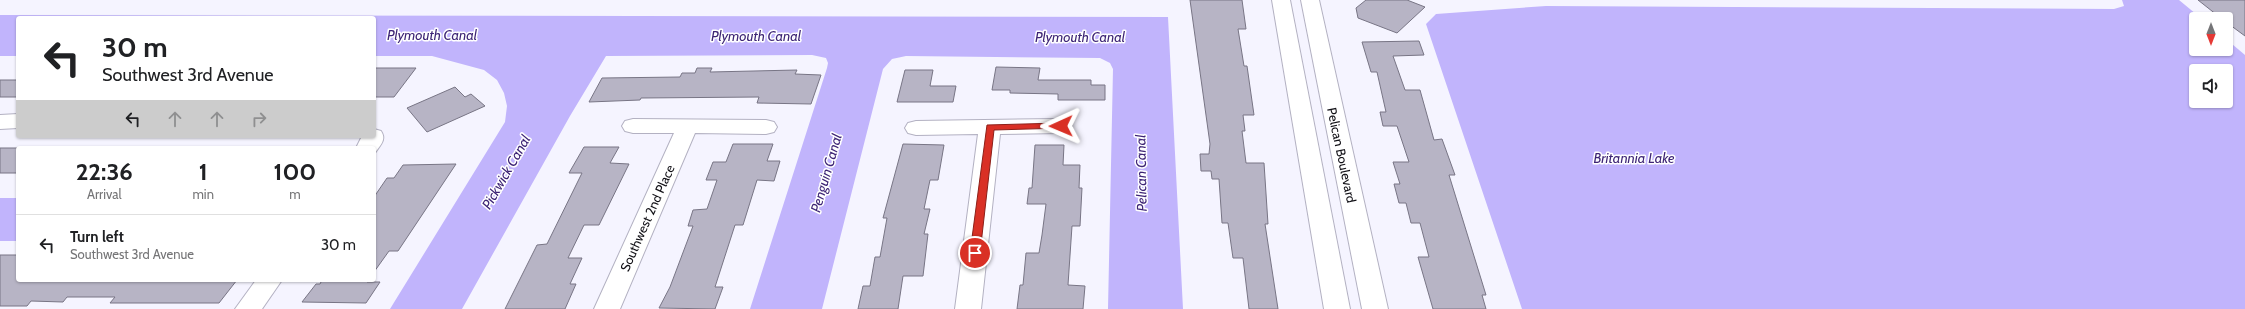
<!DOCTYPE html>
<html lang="en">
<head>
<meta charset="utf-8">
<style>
	body { margin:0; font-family:Cabin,sans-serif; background:#f2f2f2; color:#202124; height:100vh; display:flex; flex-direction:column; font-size:15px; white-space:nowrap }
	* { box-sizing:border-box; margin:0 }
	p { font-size:13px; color:#757577 }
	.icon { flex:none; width:22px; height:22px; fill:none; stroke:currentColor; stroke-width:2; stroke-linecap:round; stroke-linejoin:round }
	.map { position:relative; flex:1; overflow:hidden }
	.panel { position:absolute; left:16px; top:146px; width:360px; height:136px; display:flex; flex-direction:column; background:#fff; border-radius:4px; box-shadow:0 1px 3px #0004 }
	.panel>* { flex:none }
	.hud { position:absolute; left:16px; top:16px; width:360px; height:122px; border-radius:4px; box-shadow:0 1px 3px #0004; background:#fff; color:#202124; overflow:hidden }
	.needle { width:26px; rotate:180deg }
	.controls { position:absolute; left:2189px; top:12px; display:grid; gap:8px }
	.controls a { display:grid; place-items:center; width:44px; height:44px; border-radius:4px; background:#fff; box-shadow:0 1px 3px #0004; font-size:20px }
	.pin { position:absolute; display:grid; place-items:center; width:34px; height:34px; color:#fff; margin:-17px; border:2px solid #fff; border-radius:50%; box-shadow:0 1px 4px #0007 }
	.me { position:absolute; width:44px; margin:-22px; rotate:269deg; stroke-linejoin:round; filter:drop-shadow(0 0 3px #0008) }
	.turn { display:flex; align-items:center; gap:14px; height:84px; padding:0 20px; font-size:18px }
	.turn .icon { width:52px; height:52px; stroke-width:2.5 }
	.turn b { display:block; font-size:28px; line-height:34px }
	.lanes { display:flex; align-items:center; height:38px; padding:0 20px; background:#0003; justify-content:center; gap:20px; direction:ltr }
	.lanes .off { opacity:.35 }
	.eta { display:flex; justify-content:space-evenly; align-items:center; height:68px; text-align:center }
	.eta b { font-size:24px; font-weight:700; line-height:28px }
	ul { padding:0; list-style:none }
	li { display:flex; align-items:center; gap:12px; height:60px; padding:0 20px; border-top:1px solid #e0e0e0 }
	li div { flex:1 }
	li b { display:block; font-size:15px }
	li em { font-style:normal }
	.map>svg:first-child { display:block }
	.water { fill:#c1b4fc; fill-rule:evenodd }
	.building { fill:#b7b4c5; stroke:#787585 }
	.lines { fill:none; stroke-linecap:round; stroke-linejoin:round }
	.minor-casing { stroke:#b3b1c2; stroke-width:2 }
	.minor { fill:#fff; fill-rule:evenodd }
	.route { fill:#d93025; stroke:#8d1f18 }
	.labels { text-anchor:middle; stroke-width:3; stroke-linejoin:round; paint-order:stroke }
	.street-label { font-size:13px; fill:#111016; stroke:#fff }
	.water-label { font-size:14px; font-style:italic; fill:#3d2475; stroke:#fff }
</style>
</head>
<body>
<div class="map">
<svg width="2245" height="309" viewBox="0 0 2245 309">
	<rect width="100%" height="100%" fill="#f5f4ff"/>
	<!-- water -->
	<g class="water">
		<path d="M2122,0H2179L2202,19H2196V49H2226V39L2245,55V309H1522L1426,24L1436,14L1546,6L2114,9L2124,6ZM2196,71H2226V101H2196Z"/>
		<path d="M0,15L1168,17L1183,309H1108L1113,69L1110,63L1100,58L906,56L892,59L883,69L822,309H750L827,68L828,63L826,58L812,55L606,56L570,116L462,309H390L505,122L507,106L504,93L497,80L484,70L432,56H374V18H18V56H0Z"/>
		<rect x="0" y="198" width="18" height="43"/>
	</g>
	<!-- building -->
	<g class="building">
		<path d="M1190,0H1242L1246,29H1238L1244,66H1247L1254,115H1243L1245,131H1242L1246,163H1264L1268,224H1265L1278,309H1249L1243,258H1233L1228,223H1222L1219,179H1212L1211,171H1201L1200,154H1209L1210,144Z"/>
		<path d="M1366,0H1407L1425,7L1397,33L1358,18L1356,8Z"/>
		<path d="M2198,0H2245V36L2226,22V19H2222Z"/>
		<path d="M1419,41L1424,55L1393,56L1405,90H1420L1434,140L1442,139L1455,175H1449L1486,295H1482L1486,309H1433L1418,257H1429L1420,223H1411L1406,203H1399L1394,184H1400L1393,162H1409L1397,126H1383L1380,112H1386L1377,72H1371L1362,42Z"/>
		<path d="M996,67L1040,68L1038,80H1091V85H1105V100H1058V94L1010,93V90H992Z"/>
		<path d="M374,68H416L394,97H374Z"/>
		<path d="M697,68H712L710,72L797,70L795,74L821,75L811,104L757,103L759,97L641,98L640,100L589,102L602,78L680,77L682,73H695Z"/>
		<path d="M905,70H933L930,86H956L953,102H897Z"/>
		<rect x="0" y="80" width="18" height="17"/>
		<path d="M455,87L465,97L471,94L485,106L427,132L407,108Z"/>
		<path d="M733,144H773L767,161H780L774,181L757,180L743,225H735L715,287H723L715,309L659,308L670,287L693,226H688L693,210L707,209L717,180H706L713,162H726Z"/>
		<path d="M903,144L944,145L938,180H930L924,209H930L924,234H928L923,276H903L898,309H858L863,286H870L875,257H880L887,218H883Z"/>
		<path d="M1035,145H1064L1063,165H1080L1079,188H1082L1080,226H1072L1068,285L1085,286L1083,309H1017L1020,285H1023L1026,253H1039L1042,235L1046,204H1027L1029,188H1032Z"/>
		<path d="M584,147H619L610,163L629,164L599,225H584L568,258H582L570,284H576L565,309H505L537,245L547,244L582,173H569Z"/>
		<rect x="0" y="148" width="18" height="25"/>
		<path d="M456,164L398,251H389L374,272V197L387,178H394L403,165Z"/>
		<path d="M0,255H18V280H237L219,303H110L115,297H67L63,302L31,301L27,306H0Z"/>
		<path d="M322,280H369L367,282H380L366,303L302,302L316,284H320Z"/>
	</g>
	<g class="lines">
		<!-- minor casing -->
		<g class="minor-casing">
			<g id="minor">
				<path d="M1272,0H1290L1350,309H1324Z"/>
				<path d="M1301,0H1319L1388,309H1362Z"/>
				<path d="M18,114V128L0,129V115Z"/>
				<path d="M633,119L766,120L774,122L777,127L774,132L766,134L695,133L620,309H594L674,133H633L625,131L622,126L625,121Z"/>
				<path d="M1061,119L1069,121L1072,126L1069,131L1061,133L1000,134L981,309H955L978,134L916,135L908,133L905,128L908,123L916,121Z"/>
				<path d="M374,129L381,131C387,140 380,145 375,153L374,148H356L362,136H374Z"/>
				<path d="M256,280H282L262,309H235Z"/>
			</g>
		</g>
		<!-- minor -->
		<use href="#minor" class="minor"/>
	</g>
	<!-- route -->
	<path class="route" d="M1061,123L1064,124V128L994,130L980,253L975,257L972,256L970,253L987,125Z"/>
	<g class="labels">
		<!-- street labels -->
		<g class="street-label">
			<text transform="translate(1342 155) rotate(78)" y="5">Pelican Boulevard</text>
			<text transform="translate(647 218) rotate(-66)" y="5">Southwest 2nd Place</text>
		</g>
		<!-- water labels -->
		<g class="water-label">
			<text x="432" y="40">Plymouth Canal</text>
			<text x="756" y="41">Plymouth Canal</text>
			<text x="1080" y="42">Plymouth Canal</text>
			<text x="1634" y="163">Britannia Lake</text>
			<text transform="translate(506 172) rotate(-60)" y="5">Pickwick Canal</text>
			<text transform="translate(826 173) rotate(-74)" y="5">Penguin Canal</text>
			<text transform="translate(1141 173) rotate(-91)" y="5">Pelican Canal</text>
		</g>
	</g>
</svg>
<div class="controls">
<a><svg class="needle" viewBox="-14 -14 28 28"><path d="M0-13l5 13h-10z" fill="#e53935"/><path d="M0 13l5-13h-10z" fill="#757577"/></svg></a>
<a><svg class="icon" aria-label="sound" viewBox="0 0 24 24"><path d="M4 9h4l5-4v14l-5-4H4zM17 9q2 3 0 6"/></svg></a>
</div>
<div class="pin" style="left:975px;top:253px;background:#d93025"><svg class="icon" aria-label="arrive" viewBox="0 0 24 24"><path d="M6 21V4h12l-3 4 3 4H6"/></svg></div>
<svg class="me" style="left:1061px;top:126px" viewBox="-20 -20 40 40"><path d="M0-17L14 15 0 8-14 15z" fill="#d93025" stroke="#fff" stroke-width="4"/></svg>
<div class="hud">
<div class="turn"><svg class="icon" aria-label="left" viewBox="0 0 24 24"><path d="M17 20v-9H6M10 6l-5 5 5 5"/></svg><div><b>30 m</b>Southwest 3rd Avenue</div></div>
<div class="lanes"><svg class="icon" aria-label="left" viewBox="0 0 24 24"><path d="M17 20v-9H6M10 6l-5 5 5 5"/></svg><svg class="icon off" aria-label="ahead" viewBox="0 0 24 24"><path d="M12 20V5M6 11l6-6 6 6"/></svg><svg class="icon off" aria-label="ahead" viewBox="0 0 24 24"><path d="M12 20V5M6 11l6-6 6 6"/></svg><svg class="icon off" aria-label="right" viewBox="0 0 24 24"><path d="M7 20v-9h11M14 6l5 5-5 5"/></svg></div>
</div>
<section class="panel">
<div class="eta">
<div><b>22:36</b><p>Arrival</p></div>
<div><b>1</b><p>min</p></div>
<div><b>100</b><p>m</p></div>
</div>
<ul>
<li><svg class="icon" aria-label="left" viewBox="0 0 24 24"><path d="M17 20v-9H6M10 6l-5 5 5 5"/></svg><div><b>Turn left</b><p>Southwest 3rd Avenue</p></div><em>30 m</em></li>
</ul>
</section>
</div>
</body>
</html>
